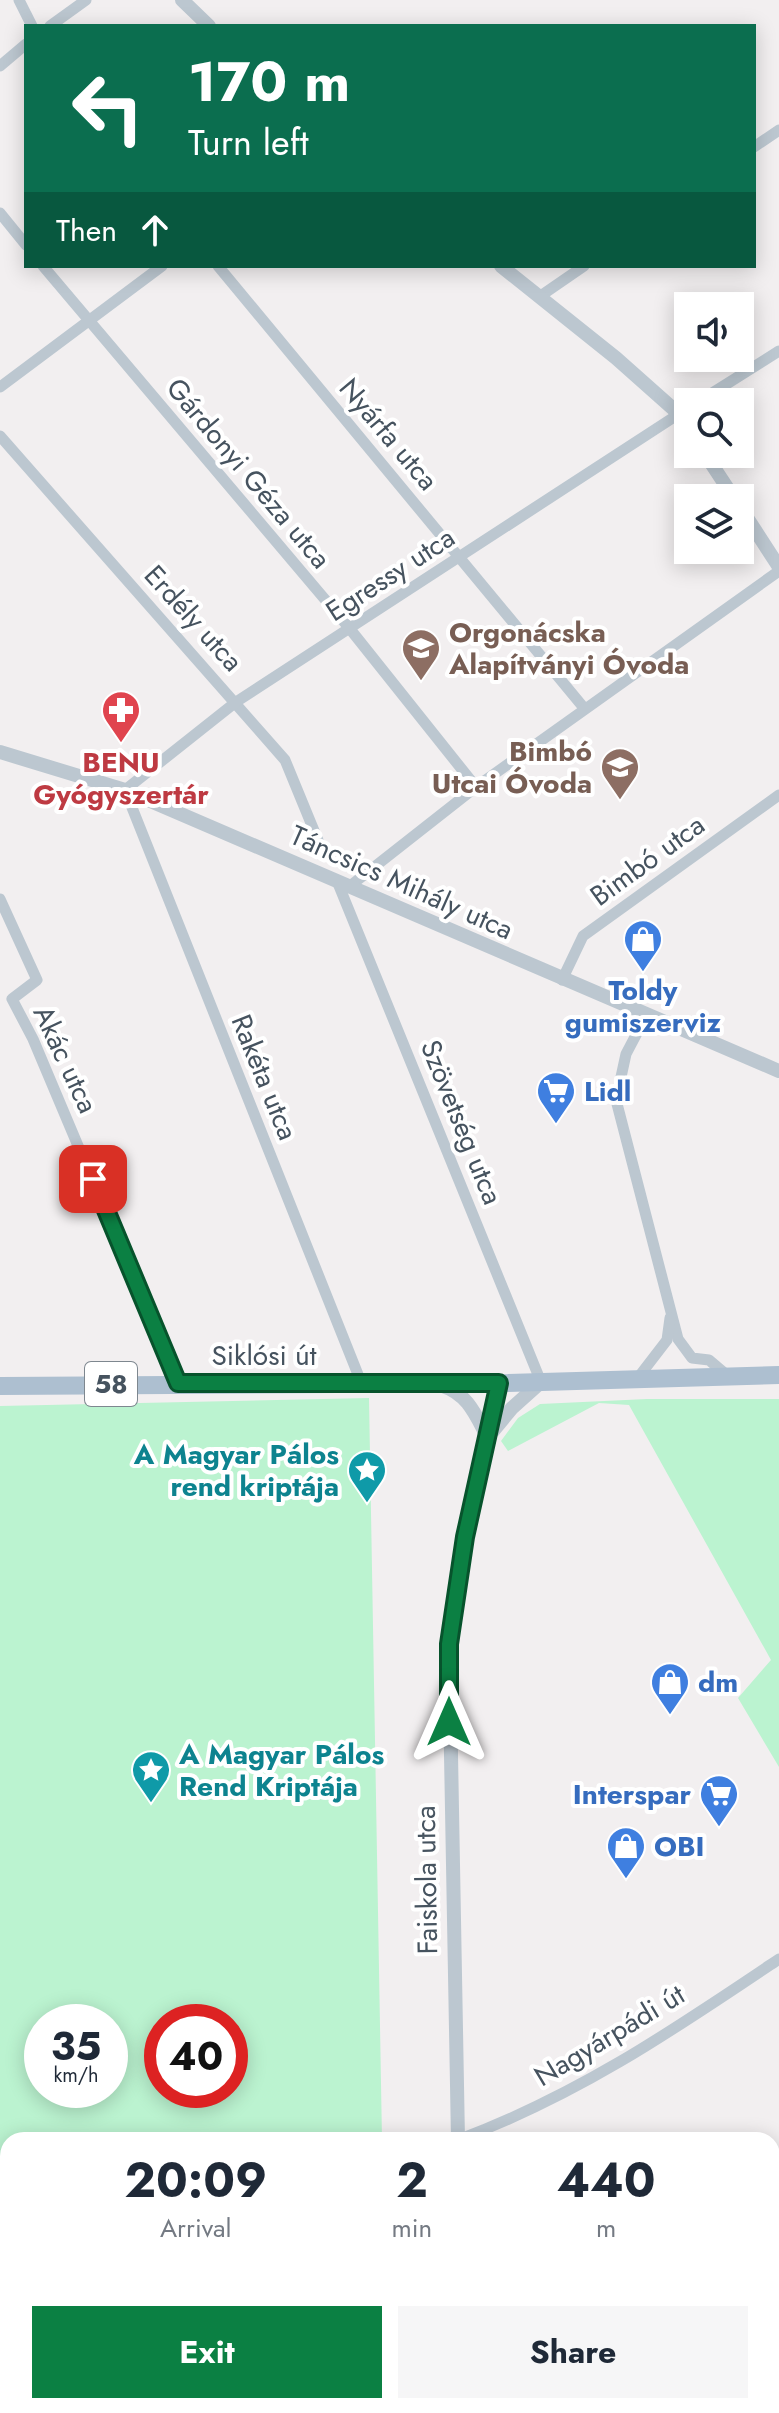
<!DOCTYPE html>
<html lang="en">
<head>
<meta charset="utf-8">
<style>
	body { margin:0; font-family:Jost,sans-serif; background:#f6f6f7; color:#1f2937; height:100vh; display:flex; flex-direction:column; font-size:30px; white-space:nowrap }
	* { box-sizing:border-box; margin:0 }
	p { font-size:26px; color:#747a83 }
	.icon { flex:none; width:44px; height:44px; fill:none; stroke:currentColor; stroke-width:2; stroke-linecap:round; stroke-linejoin:round }
	.map { position:relative; flex:1; overflow:hidden }
	.drawer { position:absolute; left:0px; top:2132px; width:780px; height:282px; display:flex; flex-direction:column; background:#fff; border-radius:24px 24px 0 0; box-shadow:0 4px 20px #0003 }
	.drawer>* { flex:none }
	.guide { position:absolute; left:24px; top:24px; width:732px; height:244px; border-radius:0px; box-shadow:0 4px 20px #0003; background:#0b6e4f; color:#fff; overflow:hidden }
	.fabs { position:absolute; left:674px; top:292px; display:grid; gap:16px }
	.fabs a { display:grid; place-items:center; width:80px; height:80px; border-radius:0px; background:#fff; box-shadow:0 4px 20px #0003; font-size:40px }
	.speed { position:absolute; left:24px; top:2004px; display:flex; gap:16px; font-size:40px; font-weight:700; text-align:center }
	.speed>* { display:grid; place-content:center; width:104px; height:104px; border-radius:50%; background:#fff; box-shadow:0 4px 20px #0003; line-height:1 }
	.speed small { font-size:20px; font-weight:400 }
	.speed .limit { border:12px solid #d22; background:#fff; color:#111 }
	.pin { position:absolute; display:grid; place-items:center; width:68px; height:68px; color:#fff; margin:-34px; border-radius:16px; box-shadow:0 4px 12px #0006 }
	.me { position:absolute; width:88px; margin:-44px; rotate:0deg; stroke-linejoin:round; filter:drop-shadow(0 0 6px #0008) }
	.turn { display:flex; align-items:center; gap:28px; height:168px; padding:0 32px; font-size:36px }
	.turn .icon { width:104px; height:104px; stroke-width:2.5 }
	.turn b { display:block; font-size:56px; line-height:68px }
	.then { display:flex; align-items:center; height:76px; padding:0 32px; background:#0003; gap:16px; font-size:30px }
	.eta { display:flex; justify-content:space-evenly; align-items:center; height:136px; text-align:center }
	.eta b { font-size:48px; font-weight:700; line-height:56px }
	.cta { display:flex; gap:16px; margin-top:auto; padding:16px 32px }
	.cta a { flex:1; height:92px; border-radius:0px; background:#0b8043; color:#fff; font-size:32px; font-weight:700; line-height:92px; text-align:center }
	.cta a+a { background:#f6f6f7; color:#1f2937 }
	.map>svg:first-child { display:block }
	.green { fill:#bbf3d0; fill-rule:evenodd }
	.lines { fill:none; stroke-linecap:round; stroke-linejoin:round }
	.stream { stroke:#85ddf3; stroke-width:4 }
	.minor { stroke:#bcc7d0; stroke-width:11 }
	.tertiary { stroke:#bcc7d0; stroke-width:14 }
	.primary { stroke:#adbfd0; stroke-width:18 }
	.route-casing { stroke:#07532c; stroke-width:20 }
	.route { stroke:#0b8043; stroke-width:14 }
	.labels { text-anchor:middle; stroke-width:8; stroke-linejoin:round; paint-order:stroke }
	.shield { fill:#fff; stroke:#7e878f; stroke-width:2 }
	.shield-label { font-size:26px; font-weight:bold; fill:#46535f }
	.street-label { font-size:28px; fill:#46535f; stroke:#fff }
	.education-label { font-size:28px; font-weight:bold; fill:#785e54; stroke:#fff; text-anchor:start }
	.health-label { font-size:28px; font-weight:bold; fill:#be3a42; stroke:#fff }
	.shop-label { font-size:28px; font-weight:bold; fill:#366cbe; stroke:#fff; text-anchor:start }
	.culture-label { font-size:28px; font-weight:bold; fill:#0d838f; stroke:#fff; text-anchor:end }
</style>
</head>
<body>
<div class="map">
<svg width="779" height="2413" viewBox="0 0 779 2413">
	<rect width="100%" height="100%" fill="#f2eff0"/>
	<!-- green -->
	<g class="green">
		<path d="M369,1398L382,2140H8V2230L0,2232V1406ZM42,2022H110V2090H42ZM162,2022H230V2090H162Z"/>
		<path d="M647,1399H779V1767L738,1698L771,1660L629,1405L599,1403L508,1451L501,1441L518,1418L540,1404Z"/>
		<path d="M8,2372V2406H172L175,2413H0V2373Z"/>
	</g>
	<g class="lines">
		<!-- stream -->
		<path class="stream" d="M470,2413V2406"/>
		<!-- minor -->
		<g class="minor">
			<path d="M19,0L32,26"/>
			<path d="M50,26L86,0"/>
			<path d="M0,66L26,44"/>
			<path d="M754,147L779,130"/>
			<path d="M0,213L26,245"/>
			<path d="M43,266L350,629L476,787"/>
			<path d="M218,266L584,708"/>
			<path d="M539,297L584,266"/>
			<path d="M0,387L162,266"/>
			<path d="M698,402L779,351"/>
			<path d="M0,436L285,760L322,850"/>
			<path d="M337,881L541,1382"/>
			<path d="M350,886L476,787L779,571"/>
			<path d="M0,899L37,980L12,999L33,1039L178,1383"/>
			<path d="M562,980L583,936L779,795"/>
			<path d="M646,1016L626,1054L616,1100L678,1339L692,1358L709,1360L729,1377"/>
			<path d="M637,1379L667,1340L670,1318"/>
			<path d="M361,1382L125,790L236,702L688,408"/>
			<path d="M458,2140C580,2094 672,2031 779,1959"/>
			<path d="M455,2413V2406"/>
		</g>
		<!-- tertiary -->
		<g class="tertiary">
			<path d="M182,0L209,26"/>
			<path d="M501,266L616,358L679,414L688,427"/>
			<path d="M705,454L734,498"/>
			<path d="M740,507L779,567"/>
			<path d="M0,752L125,790L779,1071"/>
			<path d="M443,1386C468,1394 476,1416 488,1438"/>
			<path d="M493,1431L512,1408L541,1382"/>
			<path d="M458,2140L449,1644L465,1537L499,1383"/>
			<path d="M0,2249L8,2248"/>
		</g>
		<!-- primary -->
		<path class="primary" d="M0,1386L508,1383L779,1375"/>
	</g>
	<g class="lines">
		<!-- route casing -->
		<g class="route-casing">
			<path id="route" d="M93,1179L178,1383H499L465,1537L449,1644V1722"/>
		</g>
		<!-- route -->
		<use href="#route" class="route"/>
	</g>
	<!-- icons -->
	<defs>
		<g id="school-pin" transform="scale(2)"><path d="M0 17L-7.5 6A9.5 9.5 0 1 1 7.5 6Z" fill="#8d6e63" stroke="#fff"/><path d="M0-5L7-2L0 1L-7-2ZM-4 1L0 2.5L4 1V4Q0 6-4 4Z" fill="#fff"/></g>
		<g id="pharmacy-pin" transform="scale(2)"><path d="M0 17L-7.5 6A9.5 9.5 0 1 1 7.5 6Z" fill="#e0444e" stroke="#fff"/><path d="M-2-6h4v4h4v4h-4v4h-4v-4h-4v-4h4Z" fill="#fff"/></g>
		<g id="shop-pin" transform="scale(2)"><path d="M0 17L-7.5 6A9.5 9.5 0 1 1 7.5 6Z" fill="#3f7fe0" stroke="#fff"/><path d="M-5-2.5h2.3a2.7 3.5 0 0 1 5.4 0H5L5.5 6h-11ZM-1.5-2.5h3a1.5 2.3 0 0 0-3 0Z" fill="#fff"/></g>
		<g id="supermarket-pin" transform="scale(2)"><path d="M0 17L-7.5 6A9.5 9.5 0 1 1 7.5 6Z" fill="#3f7fe0" stroke="#fff"/><path d="M-6-5.5h2.5l.6 2H6L4.5 2H-2.5L-4.4-4H-6ZM-1.5 3.2a1.3 1.3 0 1 0 .1 0ZM3 3.2a1.3 1.3 0 1 0 .1 0Z" fill="#fff"/></g>
		<g id="sight-pin" transform="scale(2)"><path d="M0 17L-7.5 6A9.5 9.5 0 1 1 7.5 6Z" fill="#0f9aa8" stroke="#fff"/><path d="M0-6L1.8-2.2L6-1.7L2.9 1.2L3.7 5.4L0 3.3L-3.7 5.4L-2.9 1.2L-6-1.7L-1.8-2.2Z" fill="#fff"/></g>
	</defs>
	<g fill-rule="evenodd">
		<use href="#school-pin" x="421" y="648"/>
		<use href="#pharmacy-pin" x="121" y="710"/>
		<use href="#school-pin" x="620" y="767"/>
		<use href="#shop-pin" x="643" y="939"/>
		<use href="#supermarket-pin" x="556" y="1091"/>
		<use href="#sight-pin" x="367" y="1470"/>
		<use href="#shop-pin" x="670" y="1682"/>
		<use href="#sight-pin" x="151" y="1770"/>
		<use href="#supermarket-pin" x="719" y="1794"/>
		<use href="#shop-pin" x="626" y="1846"/>
	</g>
	<g class="labels">
		<!-- shield labels -->
		<rect class="shield" x="85" y="1362" width="52" height="44" rx="6"/>
		<g class="shield-label">
			<text x="111" y="1393">58</text>
		</g>
		<!-- street labels -->
		<g class="street-label">
			<text transform="translate(389 434) rotate(50)" y="10">Nyárfa utca</text>
			<text transform="translate(249 473) rotate(50)" y="10">Gárdonyi Géza utca</text>
			<text transform="translate(390 574) rotate(-33)" y="10">Egressy utca</text>
			<text transform="translate(194 618) rotate(48)" y="10">Erdély utca</text>
			<text transform="translate(647 860) rotate(-36)" y="10">Bimbó utca</text>
			<text transform="translate(402 882) rotate(24)" y="10">Táncsics Mihály utca</text>
			<text transform="translate(66 1059) rotate(65)" y="10">Akác utca</text>
			<text transform="translate(265 1077) rotate(68)" y="10">Rakéta utca</text>
			<text transform="translate(462 1122) rotate(68)" y="10">Szövetség utca</text>
			<text x="264" y="1365">Siklósi út</text>
			<text transform="translate(426 1880) rotate(-91)" y="10">Faiskola utca</text>
			<text transform="translate(609 2035) rotate(-31)" y="10">Nagyárpádi út</text>
		</g>
		<!-- education labels -->
		<g class="education-label">
			<text x="449" y="642">Orgonácska<tspan x="449" dy="32">Alapítványi Óvoda</tspan></text>
			<text x="592" y="761" text-anchor="end">Bimbó<tspan x="592" dy="32">Utcai Óvoda</tspan></text>
		</g>
		<!-- health labels -->
		<g class="health-label">
			<text x="121" y="772">BENU<tspan x="121" dy="32">Gyógyszertár</tspan></text>
		</g>
		<!-- shop labels -->
		<g class="shop-label">
			<text x="643" y="1000" text-anchor="middle">Toldy<tspan x="643" dy="32">gumiszerviz</tspan></text>
			<text x="584" y="1101">Lidl</text>
			<text x="698" y="1692">dm</text>
			<text x="691" y="1804" text-anchor="end">Interspar</text>
			<text x="654" y="1856">OBI</text>
		</g>
		<!-- culture labels -->
		<g class="culture-label">
			<text x="339" y="1464">A Magyar Pálos<tspan x="339" dy="32">rend kriptája</tspan></text>
			<text x="179" y="1764" text-anchor="start">A Magyar Pálos<tspan x="179" dy="32">Rend Kriptája</tspan></text>
		</g>
	</g>
</svg>
<div class="fabs">
<a><svg class="icon" aria-label="sound" viewBox="0 0 24 24"><path d="M4 9h4l5-4v14l-5-4H4zM17 9q2 3 0 6"/></svg></a>
<a><svg class="icon" aria-label="search" viewBox="0 0 24 24"><circle cx="10" cy="10" r="6"/><path d="M15 15l6 6"/></svg></a>
<a><svg class="icon" aria-label="layers" viewBox="0 0 24 24"><path d="M12 4l9 5-9 5-9-5zM3 14l9 5 9-5"/></svg></a>
</div>
<div class="speed"><div>35<small>km/h</small></div><div class="limit">40</div></div>
<div class="pin" style="left:93px;top:1179px;background:#d93025"><svg class="icon" aria-label="arrive" viewBox="0 0 24 24"><path d="M6 21V4h12l-3 4 3 4H6"/></svg></div>
<svg class="me" style="left:449px;top:1722px" viewBox="-20 -20 40 40"><path d="M0-17L14 15 0 8-14 15z" fill="#0b8043" stroke="#fff" stroke-width="4"/></svg>
<div class="guide">
<div class="turn"><svg class="icon" aria-label="left" viewBox="0 0 24 24"><path d="M17 20v-9H6M10 6l-5 5 5 5"/></svg><div><b>170 m</b>Turn left</div></div>
<div class="then">Then<svg class="icon" aria-label="ahead" viewBox="0 0 24 24"><path d="M12 20V5M6 11l6-6 6 6"/></svg></div>
</div>
<section class="drawer">
<div class="eta">
<div><b>20:09</b><p>Arrival</p></div>
<div><b>2</b><p>min</p></div>
<div><b>440</b><p>m</p></div>
</div>
<div class="cta"><a>Exit</a><a>Share</a></div>
</section>
</div>
</body>
</html>
